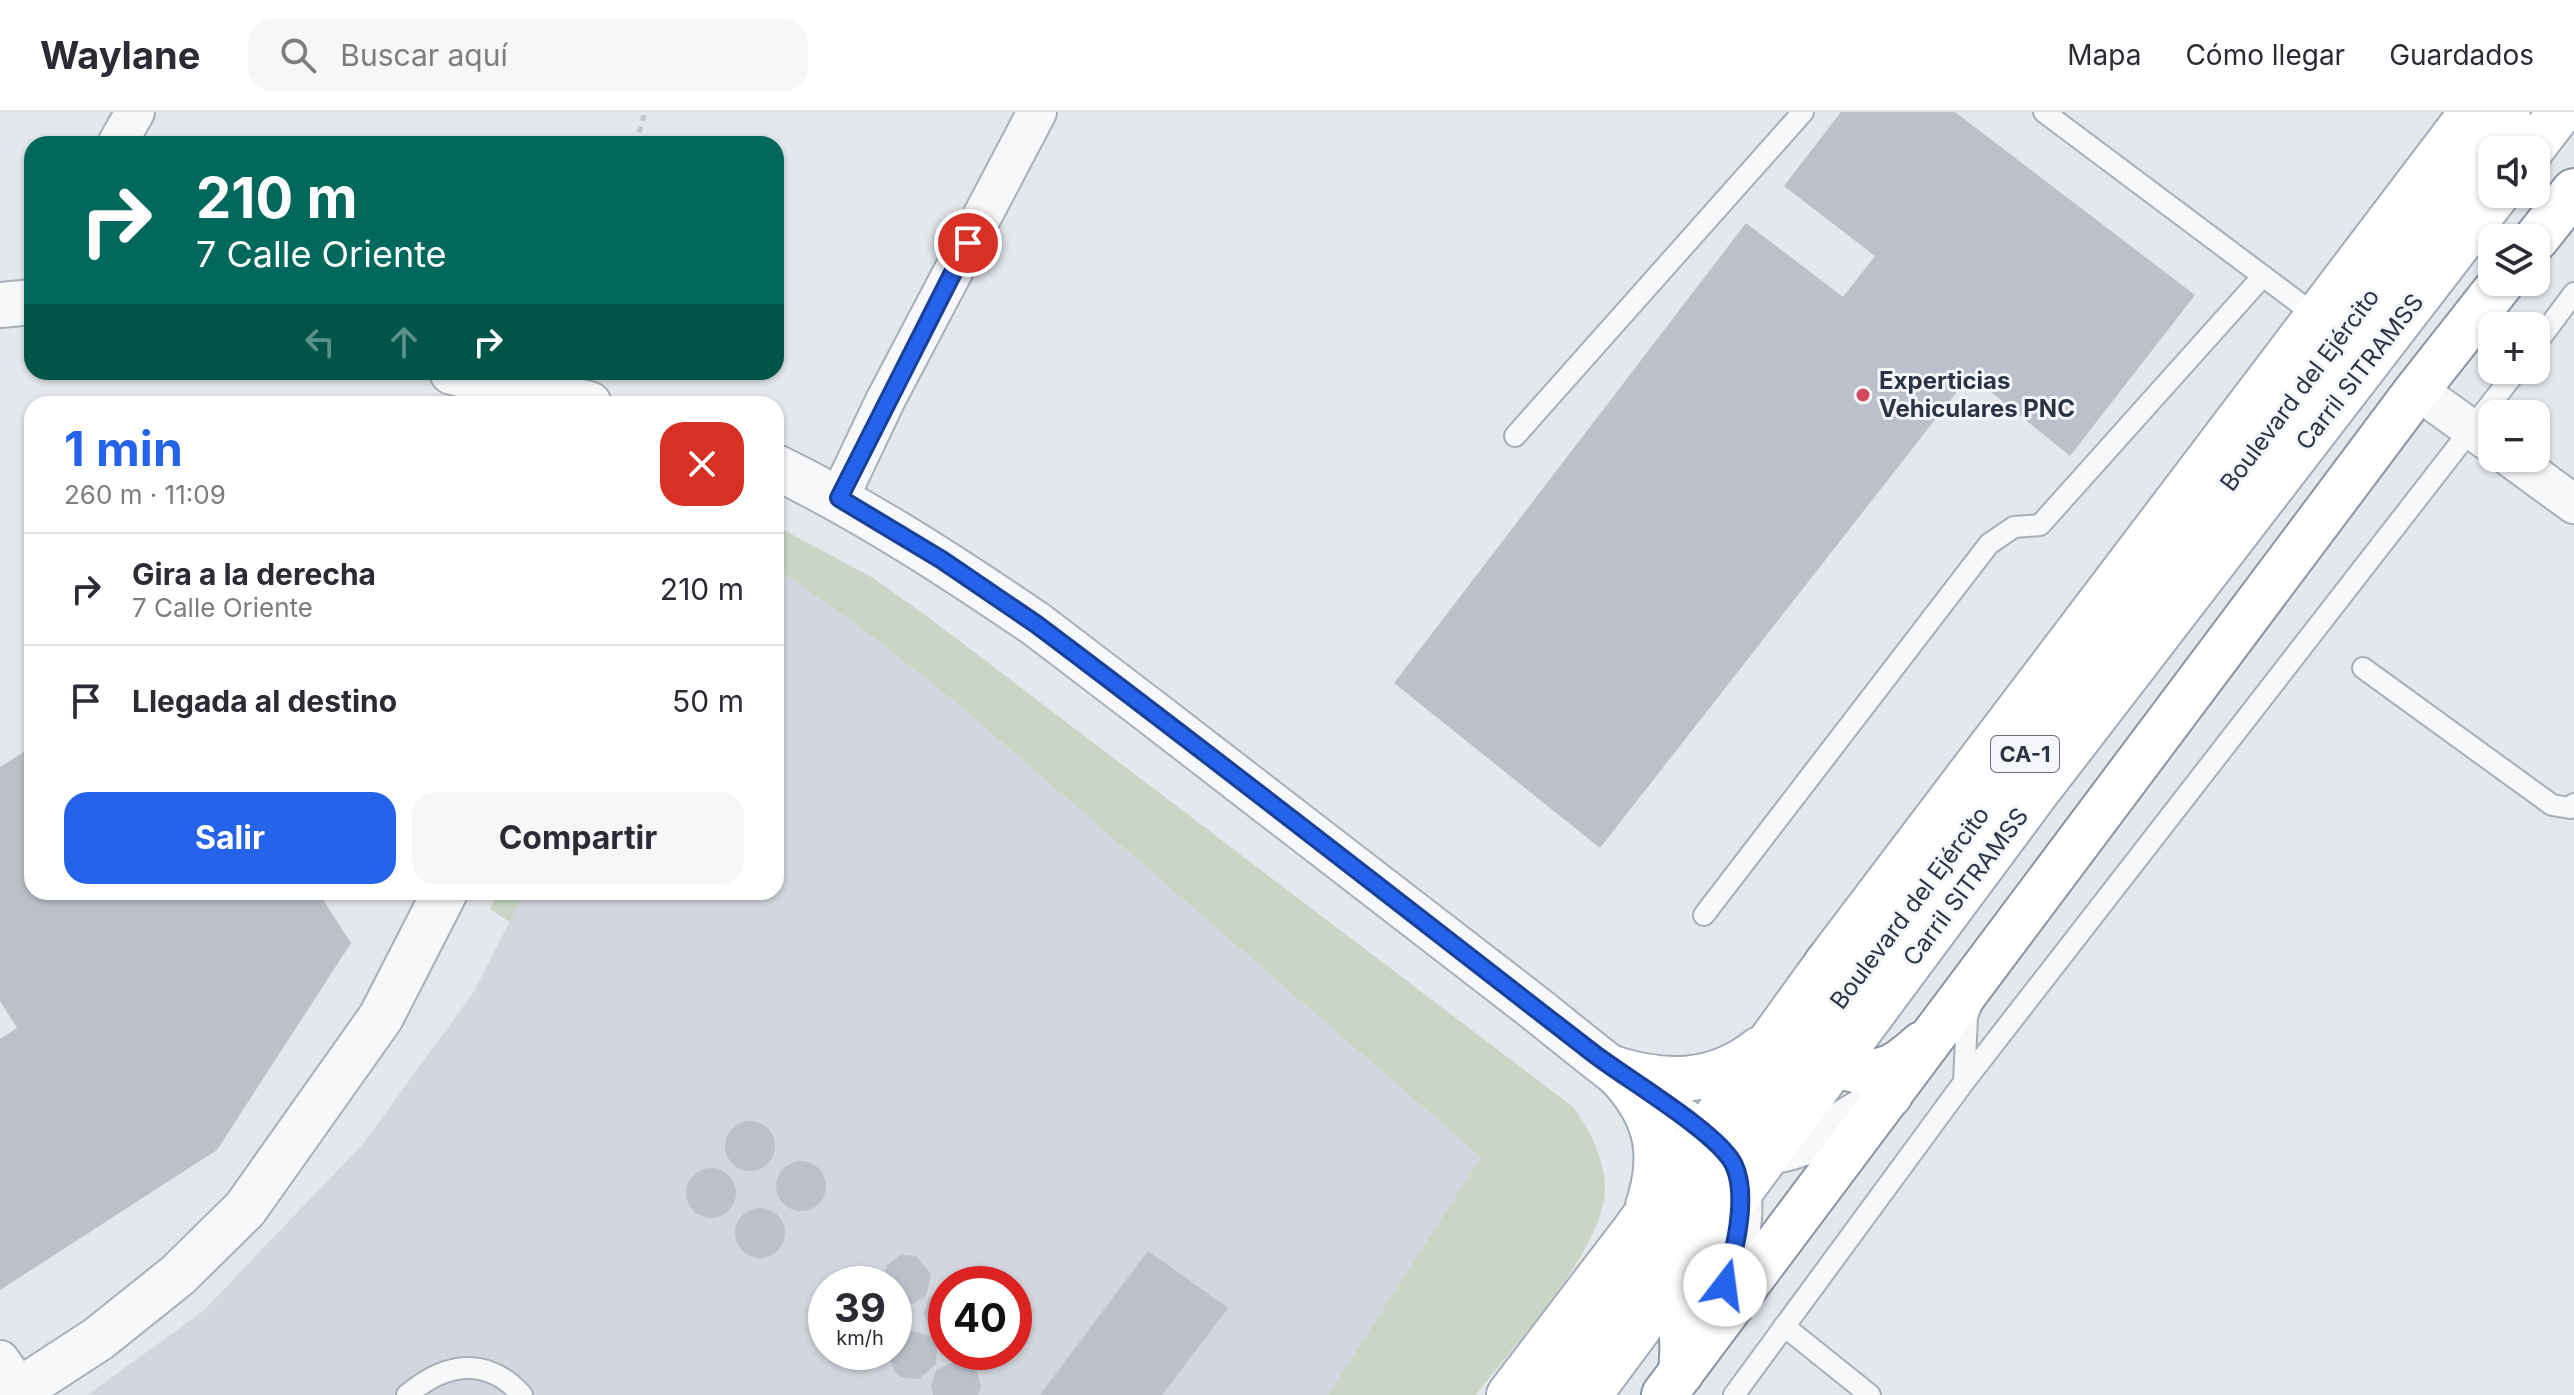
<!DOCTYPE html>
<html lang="es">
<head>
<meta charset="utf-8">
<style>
	body { margin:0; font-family:Inter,sans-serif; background:#f7f7f7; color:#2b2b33; height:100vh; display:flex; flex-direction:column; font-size:30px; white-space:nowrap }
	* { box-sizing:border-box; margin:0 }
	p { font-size:26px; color:#7c7c81 }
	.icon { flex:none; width:44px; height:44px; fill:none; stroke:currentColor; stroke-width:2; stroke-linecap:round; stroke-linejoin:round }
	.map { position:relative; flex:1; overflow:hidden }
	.side { position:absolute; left:24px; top:284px; width:760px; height:504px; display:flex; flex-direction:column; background:#fff; border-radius:24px; box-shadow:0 2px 6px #0004 }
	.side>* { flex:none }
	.banner { position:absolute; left:24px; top:24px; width:760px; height:244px; border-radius:24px; box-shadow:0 2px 6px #0004; background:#00695c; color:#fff; overflow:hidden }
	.controls { position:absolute; left:2478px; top:24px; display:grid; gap:16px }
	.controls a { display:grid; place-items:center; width:72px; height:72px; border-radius:16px; background:#fff; box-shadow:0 2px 6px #0004; font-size:40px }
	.speed { position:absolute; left:808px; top:1154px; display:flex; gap:16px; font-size:40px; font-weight:700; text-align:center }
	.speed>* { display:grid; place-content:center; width:104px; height:104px; border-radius:50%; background:#fff; box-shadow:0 2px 6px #0004; line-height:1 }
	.speed small { font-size:20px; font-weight:400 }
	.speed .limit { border:12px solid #d22; background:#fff; color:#111 }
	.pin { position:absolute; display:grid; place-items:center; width:68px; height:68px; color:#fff; margin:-34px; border:4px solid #fff; border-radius:50%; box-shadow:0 2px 8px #0007 }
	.me { position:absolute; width:88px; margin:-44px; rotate:15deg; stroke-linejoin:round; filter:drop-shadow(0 0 6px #0008) }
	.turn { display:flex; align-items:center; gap:28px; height:168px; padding:0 40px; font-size:36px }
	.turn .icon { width:104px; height:104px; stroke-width:2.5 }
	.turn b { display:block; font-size:56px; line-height:68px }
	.lanes { display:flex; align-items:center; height:76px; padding:0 40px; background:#0003; justify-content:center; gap:40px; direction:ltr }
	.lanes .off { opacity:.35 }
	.round { display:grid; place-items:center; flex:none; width:84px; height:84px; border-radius:24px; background:#f7f7f7 }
	.headline { display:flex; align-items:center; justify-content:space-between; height:136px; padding:0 40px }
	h1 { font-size:48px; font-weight:700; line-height:60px; color:#2563eb }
	.primary-button { display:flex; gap:16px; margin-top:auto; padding:16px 40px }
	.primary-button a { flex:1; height:92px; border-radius:24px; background:#2563eb; color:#fff; font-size:32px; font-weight:700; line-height:92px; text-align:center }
	.primary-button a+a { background:#f7f7f7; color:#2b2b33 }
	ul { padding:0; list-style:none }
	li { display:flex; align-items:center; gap:24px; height:112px; padding:0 40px; border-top:2px solid #e1e1e2 }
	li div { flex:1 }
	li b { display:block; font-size:30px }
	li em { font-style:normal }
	header { display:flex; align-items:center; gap:48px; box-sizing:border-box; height:112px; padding:0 40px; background:#fff; border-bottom:2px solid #e1e1e2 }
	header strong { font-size:38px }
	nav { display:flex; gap:44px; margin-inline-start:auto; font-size:28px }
	.search { width:560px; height:72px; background:#f7f7f7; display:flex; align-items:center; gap:20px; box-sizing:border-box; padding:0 28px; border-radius:24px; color:#7c7c81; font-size:30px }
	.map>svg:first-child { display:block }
	.built { fill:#d2d6de; fill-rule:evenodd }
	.green { fill:#c9d6c5 }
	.building { fill:#bbc0ca }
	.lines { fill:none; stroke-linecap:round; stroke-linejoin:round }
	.service-casing { stroke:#a9aeb7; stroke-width:24 }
	.minor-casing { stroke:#a9aeb7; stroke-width:42 }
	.tertiary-casing { stroke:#a9aeb7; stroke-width:48 }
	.primary-casing { stroke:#a3abb8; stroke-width:48 }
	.trunk-casing { stroke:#8b94a3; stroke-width:48 }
	.path { stroke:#c2c5cb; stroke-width:5; stroke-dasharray:6 6; stroke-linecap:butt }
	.service { stroke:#f7f8fa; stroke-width:20 }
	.minor { stroke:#f7f8fa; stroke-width:38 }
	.tertiary { stroke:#f7f8fa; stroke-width:44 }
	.primary { stroke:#fff; stroke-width:44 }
	.trunk { stroke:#fff; stroke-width:44 }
	.route-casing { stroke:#184099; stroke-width:20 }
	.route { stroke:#2563eb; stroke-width:14 }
	.poi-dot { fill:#d1495b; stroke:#f4f6f9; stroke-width:3 }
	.labels { text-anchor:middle; stroke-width:6; stroke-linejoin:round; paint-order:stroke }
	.shield { fill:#f4f6f9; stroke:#676e7b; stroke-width:2 }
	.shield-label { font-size:22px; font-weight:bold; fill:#2b3445 }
	.street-label { font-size:24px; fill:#2b3445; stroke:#f4f6f9 }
	.poi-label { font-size:24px; font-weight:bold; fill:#2b3445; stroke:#f4f6f9; text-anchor:start }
</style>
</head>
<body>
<header>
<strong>Waylane</strong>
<div class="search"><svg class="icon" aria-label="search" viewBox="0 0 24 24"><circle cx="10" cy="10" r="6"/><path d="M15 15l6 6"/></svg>Buscar aquí</div>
<nav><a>Mapa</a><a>Cómo llegar</a><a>Guardados</a></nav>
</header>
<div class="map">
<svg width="2574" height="1283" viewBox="0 0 2574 1283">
	<rect width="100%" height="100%" fill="#e4e7ec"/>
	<!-- built -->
	<path class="built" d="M776,456L860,515L953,588L1481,1045L1328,1283H87L202,1200L363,1032L473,881L525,780H776ZM826,1172H894V1240H826ZM946,1172H1014V1240H946Z"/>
	<!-- green -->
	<g class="green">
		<path d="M776,414L873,466L929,506L1573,995C1591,1019 1609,1055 1604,1087C1596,1145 1513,1234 1476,1283H1328L1481,1045L953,588L860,515L776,456Z"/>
		<path d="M498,780H525L510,810L490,797Z"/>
	</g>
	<!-- building -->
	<g class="building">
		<path d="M1841,0H1955L2195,183L2070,344L1970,263L1600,736L1394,571L1746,111L1843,185L1875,144L1784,74Z"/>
		<path d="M32,635V780H318L351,831L217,1038L0,1178V927L17,916L0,889V655Z"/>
		<circle cx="750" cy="1034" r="25"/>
		<circle cx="801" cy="1074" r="25"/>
		<circle cx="711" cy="1081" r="25"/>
		<circle cx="760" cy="1121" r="25"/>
		<path d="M1148,1139L1228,1196L1162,1283H1040Z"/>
		<path d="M901,1143L916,1144L931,1162L926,1184L912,1192L894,1189V1172H883L882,1169L887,1153Z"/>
		<path d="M946,1176V1225L930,1217L924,1202L929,1185Z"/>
		<path d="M908,1218L930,1224L937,1237L936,1252L919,1267L901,1265L895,1260L888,1244L894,1240V1227Z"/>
		<path d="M965,1240H1012L1001,1252L985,1255L977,1253Z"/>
		<path d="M958,1248L977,1260L981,1275L978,1283H933L931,1274L936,1258Z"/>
	</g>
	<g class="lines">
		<!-- service casing -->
		<g class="service-casing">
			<g id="service">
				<path d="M2044,0L2315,203"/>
				<path d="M2536,232L2574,181"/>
				<path d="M1515,324L1803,0"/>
				<path d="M2363,556L2552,693L2570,696L2574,692"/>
				<path d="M1704,803L1989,432L2014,415L2040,413L2263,164"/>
				<path d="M1964,970L2517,258"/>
				<path d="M1784,1214L1870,1283"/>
				<path d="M407,1283C445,1251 486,1243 522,1283"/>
				<path d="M1734,1283L1964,970L1967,905L1972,892"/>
			</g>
		</g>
		<!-- minor casing -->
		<g class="minor-casing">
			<g id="minor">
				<path d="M117,32L135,0"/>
				<path d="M2417,278L2492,332"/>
				<path d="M2511,346L2574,392"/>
				<path d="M839,386L885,289L1037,0"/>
				<path d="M0,1248L20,1277"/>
			</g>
		</g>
		<!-- tertiary casing -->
		<g class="tertiary-casing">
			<g id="tertiary">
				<path d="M0,193L32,190"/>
				<path d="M452,260L589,292"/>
				<path d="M776,355C868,400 952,455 1036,512C1202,638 1367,766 1531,893C1576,928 1697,1032 1746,1039C1797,1047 1848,1007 1890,983"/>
				<path d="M1712,1217C1726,1168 1748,1114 1736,1062"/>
				<path d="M12,1283L98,1227L178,1163L245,1097L381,905L445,780"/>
			</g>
		</g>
		<!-- primary casing -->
		<g class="primary-casing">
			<g id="primary">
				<path d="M2531,38L2560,0"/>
				<path d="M1612,956C1654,997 1667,1037 1648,1094"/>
				<path d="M1612,956C1665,973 1715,973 1760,937"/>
				<path d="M1509,1283L1634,1119L1827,851L2472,0"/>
				<path d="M1589,1283L2036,681L2497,82"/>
			</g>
		</g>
		<!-- trunk casing -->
		<g class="trunk-casing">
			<g id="trunk">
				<path d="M2536,127L2574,79"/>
				<path d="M1827,851C1818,867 1807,886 1808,905C1808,946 1855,970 1891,955C1902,950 1913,940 1922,932"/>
				<path d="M1603,1171C1617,1164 1632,1162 1646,1167C1686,1182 1684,1226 1681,1261"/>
				<path d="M1540,1283L2508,0"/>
				<path d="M1664,1283L2417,278L2502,170"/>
			</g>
		</g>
		<!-- path -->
		<path class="path" d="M636,32L645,0"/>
		<!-- service -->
		<use href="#service" class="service"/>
		<!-- minor -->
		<use href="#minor" class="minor"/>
		<!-- tertiary -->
		<use href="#tertiary" class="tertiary"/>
		<!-- primary -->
		<use href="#primary" class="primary"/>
		<!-- trunk -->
		<use href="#trunk" class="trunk"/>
	</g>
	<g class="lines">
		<!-- route casing -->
		<g class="route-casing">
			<path id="route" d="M968,131L839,386L942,448L1036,512C1224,653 1408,798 1593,941C1625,966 1719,1021 1734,1053C1749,1085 1734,1141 1725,1173"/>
		</g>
		<!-- route -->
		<use href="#route" class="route"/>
	</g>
	<!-- markers -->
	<circle class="poi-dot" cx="1863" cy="283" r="8"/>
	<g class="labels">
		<!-- shield labels -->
		<rect class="shield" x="1991" y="624" width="68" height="36" rx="6"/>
		<g class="shield-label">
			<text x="2025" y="650">CA-1</text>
		</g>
		<!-- street labels -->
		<g class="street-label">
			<text transform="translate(2360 260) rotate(-52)" y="8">Carril SITRAMSS</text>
			<text transform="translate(2300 278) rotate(-53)" y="8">Boulevard del Ejército</text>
			<text transform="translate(1966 775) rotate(-53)" y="8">Carril SITRAMSS</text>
			<text transform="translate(1910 796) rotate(-53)" y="8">Boulevard del Ejército</text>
		</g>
		<!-- poi labels -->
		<g class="poi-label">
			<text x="1879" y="277">Experticias<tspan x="1879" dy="28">Vehiculares PNC</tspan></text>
		</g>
	</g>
</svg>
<div class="controls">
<a><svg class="icon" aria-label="sound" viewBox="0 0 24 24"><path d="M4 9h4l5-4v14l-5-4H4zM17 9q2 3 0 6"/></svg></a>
<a><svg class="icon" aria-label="layers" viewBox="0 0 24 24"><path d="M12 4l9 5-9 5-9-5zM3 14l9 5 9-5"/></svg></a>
<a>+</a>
<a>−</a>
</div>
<div class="speed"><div>39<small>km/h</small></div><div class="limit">40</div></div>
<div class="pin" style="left:968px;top:131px;background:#d93025"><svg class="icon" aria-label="arrive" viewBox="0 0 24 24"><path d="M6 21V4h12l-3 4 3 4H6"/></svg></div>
<svg class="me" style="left:1725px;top:1173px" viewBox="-20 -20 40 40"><circle r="19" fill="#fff"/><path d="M0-13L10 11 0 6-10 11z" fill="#2563eb"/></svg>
<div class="banner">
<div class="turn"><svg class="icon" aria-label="right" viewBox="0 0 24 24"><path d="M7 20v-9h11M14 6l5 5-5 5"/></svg><div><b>210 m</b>7 Calle Oriente</div></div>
<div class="lanes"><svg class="icon off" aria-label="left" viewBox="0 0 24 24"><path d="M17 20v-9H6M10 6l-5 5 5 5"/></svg><svg class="icon off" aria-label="ahead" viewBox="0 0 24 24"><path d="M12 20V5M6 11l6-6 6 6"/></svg><svg class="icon" aria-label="right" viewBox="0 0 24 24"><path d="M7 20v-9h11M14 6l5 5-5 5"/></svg></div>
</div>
<section class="side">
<div class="headline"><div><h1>1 min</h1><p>260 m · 11:09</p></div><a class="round" style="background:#d93025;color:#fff"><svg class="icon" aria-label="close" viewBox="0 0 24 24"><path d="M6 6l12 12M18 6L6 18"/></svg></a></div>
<ul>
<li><svg class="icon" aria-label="right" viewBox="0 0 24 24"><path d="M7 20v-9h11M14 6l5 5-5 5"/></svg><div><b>Gira a la derecha</b><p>7 Calle Oriente</p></div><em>210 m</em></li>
<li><svg class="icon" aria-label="arrive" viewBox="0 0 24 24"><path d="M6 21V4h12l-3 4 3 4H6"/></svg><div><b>Llegada al destino</b></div><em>50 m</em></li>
</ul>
<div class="primary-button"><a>Salir</a><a>Compartir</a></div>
</section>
</div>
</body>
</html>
